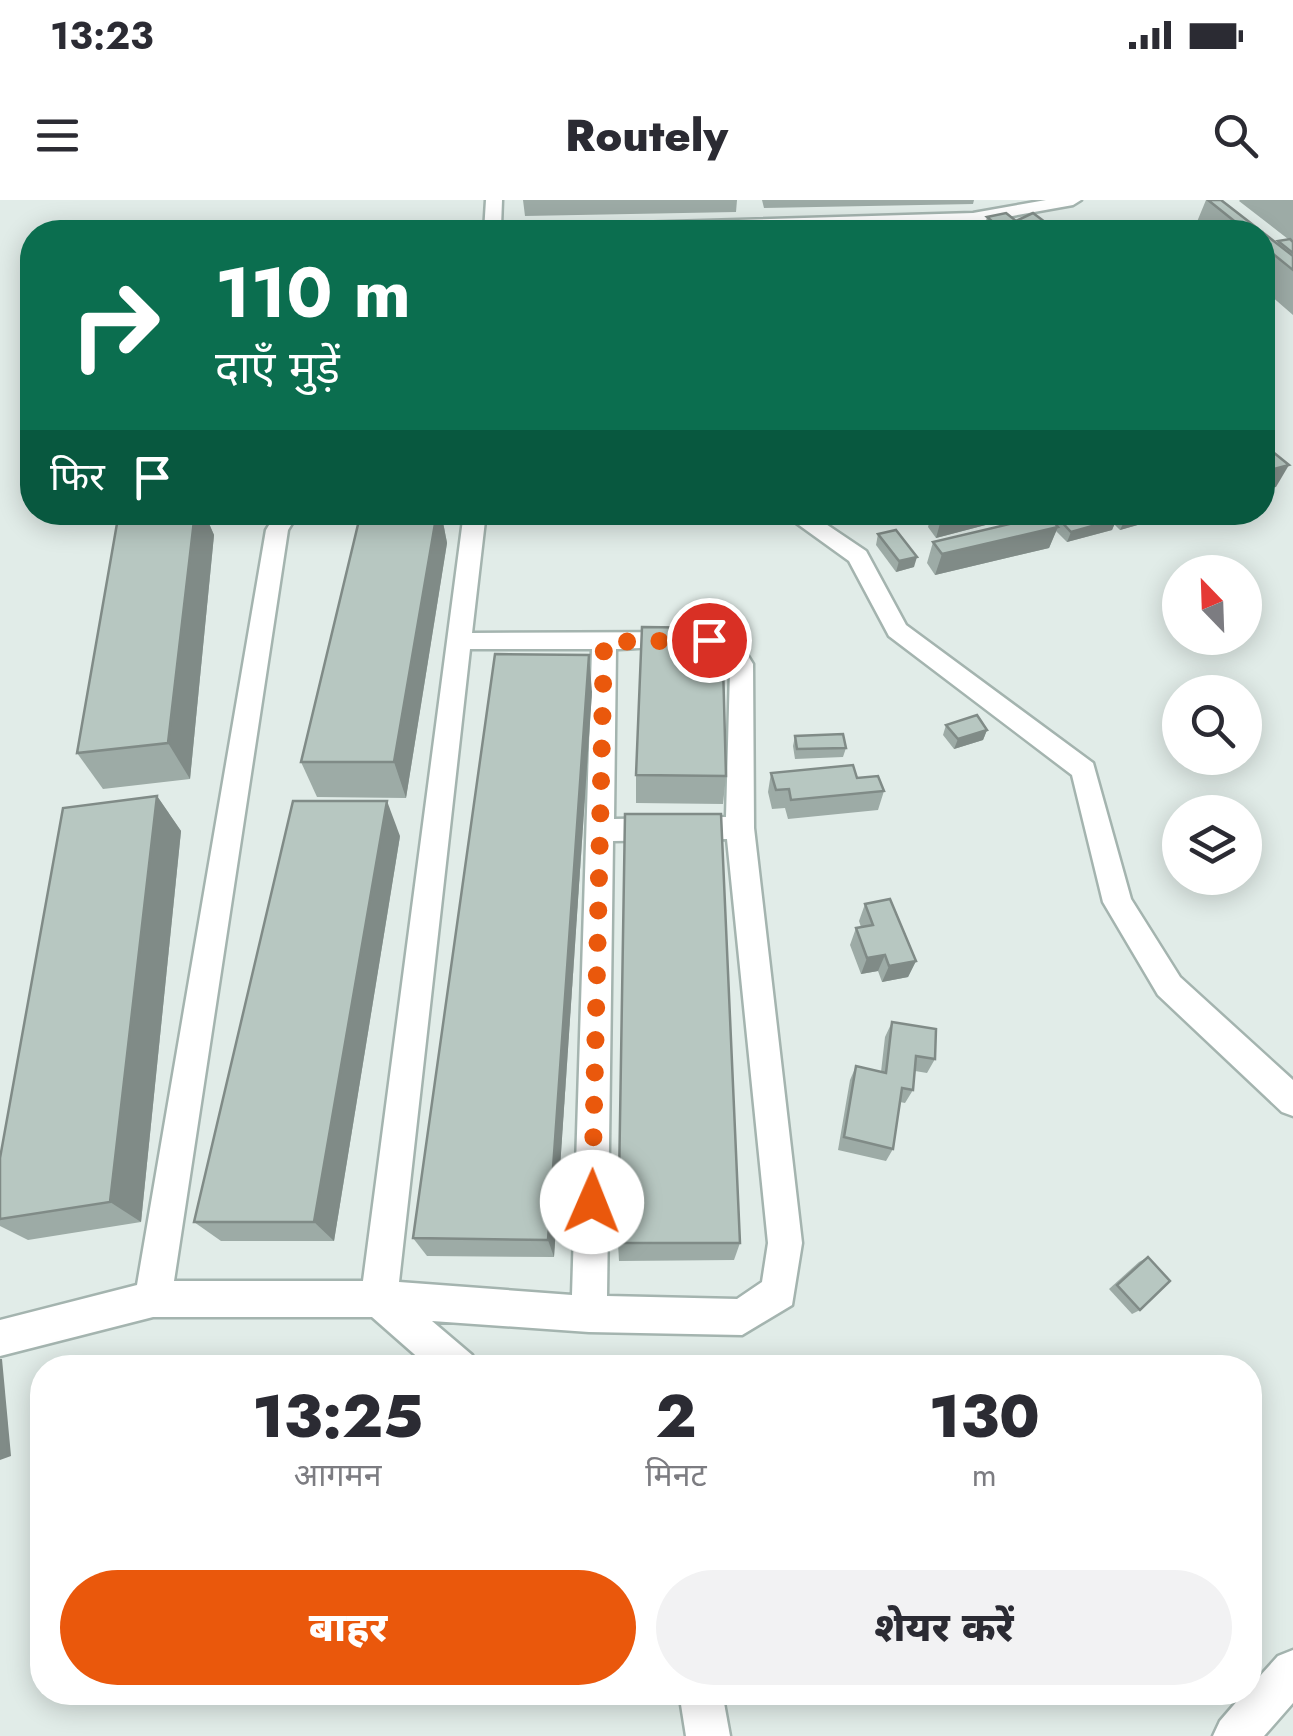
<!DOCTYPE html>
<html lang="hi">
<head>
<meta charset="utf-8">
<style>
	body { margin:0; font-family:Jost,"Noto Sans Devanagari",sans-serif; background:#f2f2f3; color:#2b2b33; height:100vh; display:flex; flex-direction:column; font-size:38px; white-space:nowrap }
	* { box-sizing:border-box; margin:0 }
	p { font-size:32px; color:#7c7c81 }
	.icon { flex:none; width:55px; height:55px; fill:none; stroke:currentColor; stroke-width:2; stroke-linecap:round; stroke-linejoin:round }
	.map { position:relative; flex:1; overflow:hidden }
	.details { position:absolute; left:30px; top:1155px; width:1232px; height:350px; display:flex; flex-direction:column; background:#fff; border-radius:40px; box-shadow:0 5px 25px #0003 }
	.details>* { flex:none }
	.guide { position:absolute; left:20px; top:20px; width:1255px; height:305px; border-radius:40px; box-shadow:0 5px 25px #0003; background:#0b6e4f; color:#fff; overflow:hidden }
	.needle { width:65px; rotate:337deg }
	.buttons { position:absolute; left:1162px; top:355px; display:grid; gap:20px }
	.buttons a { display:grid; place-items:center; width:100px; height:100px; border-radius:50%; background:#fff; box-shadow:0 5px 25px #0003; font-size:50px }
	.pin { position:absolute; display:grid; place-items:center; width:85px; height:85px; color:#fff; margin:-42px; border:5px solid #fff; border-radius:50%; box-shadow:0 2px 10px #0007 }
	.me { position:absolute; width:110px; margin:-55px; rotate:1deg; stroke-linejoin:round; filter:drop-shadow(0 0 8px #0008) }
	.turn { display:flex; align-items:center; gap:35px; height:210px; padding:0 30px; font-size:45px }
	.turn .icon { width:130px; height:130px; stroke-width:2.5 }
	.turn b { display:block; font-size:70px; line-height:85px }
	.then { display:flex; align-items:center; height:95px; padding:0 30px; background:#0003; gap:20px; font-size:38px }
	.eta { display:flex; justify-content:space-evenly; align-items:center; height:170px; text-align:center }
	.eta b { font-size:60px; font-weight:800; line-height:70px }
	.button { display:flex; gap:20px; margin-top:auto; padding:20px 30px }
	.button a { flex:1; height:115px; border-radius:60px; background:#ea580c; color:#fff; font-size:40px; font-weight:800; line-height:115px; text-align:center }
	.button a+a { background:#f2f2f3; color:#2b2b33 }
	.status { display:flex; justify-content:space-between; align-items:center; height:70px; padding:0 50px; background:#fff; direction:ltr }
	.status svg { height:28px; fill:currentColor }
	header { display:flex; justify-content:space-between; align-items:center; height:130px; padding:0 30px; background:#fff; font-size:45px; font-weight:800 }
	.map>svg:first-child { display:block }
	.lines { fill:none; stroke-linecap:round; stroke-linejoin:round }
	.minor-casing { stroke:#a4b4af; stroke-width:5 }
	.minor { fill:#fff; fill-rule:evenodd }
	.wall { fill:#9daba6 }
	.shaded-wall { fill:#808b87 }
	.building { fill:#b7c7c1; stroke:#808b87; stroke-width:2.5 }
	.route { stroke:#ea580c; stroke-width:18; stroke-dasharray:0 32.4 }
</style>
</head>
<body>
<div class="status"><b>13:23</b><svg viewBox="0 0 49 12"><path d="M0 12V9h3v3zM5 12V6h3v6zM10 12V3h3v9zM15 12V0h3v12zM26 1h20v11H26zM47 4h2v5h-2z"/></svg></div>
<header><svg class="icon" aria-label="menu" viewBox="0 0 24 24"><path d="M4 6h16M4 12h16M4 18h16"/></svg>Routely<svg class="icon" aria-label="search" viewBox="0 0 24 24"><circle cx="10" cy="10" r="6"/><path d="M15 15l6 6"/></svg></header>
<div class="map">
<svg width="1293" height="1536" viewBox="0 0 1293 1536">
	<rect width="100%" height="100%" fill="#e1ece8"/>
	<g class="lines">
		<!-- minor casing -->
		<g class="minor-casing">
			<g id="minor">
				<path d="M486,0H502L501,27L973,13L1046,0H1081L1073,5L973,23L649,32H484Z"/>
				<path d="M277,312H299L288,330L174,1081H363L464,312H486L472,433L709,432L740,443L753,464L754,628L802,1043L792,1105L742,1135L589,1132L432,1121L472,1155L477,1168H430L372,1117H153L0,1156V1120L137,1085L266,330ZM470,449H592L572,1095L399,1082ZM616,449C647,449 720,436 730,471L726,617L614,619ZM727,639L768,1043L762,1082L737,1099L607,1096L613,641Z"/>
				<path d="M781,312H808L866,351L906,425L1093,563L1131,699L1180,777L1293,880V916L1282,912L1158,795L1103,702L1072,575L889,436L849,361Z"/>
				<path d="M1293,1450V1503L1264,1536H1213L1220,1521L1245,1492H1250V1487L1278,1456Z"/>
				<path d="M679,1492H722L730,1536H686Z"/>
			</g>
		</g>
		<!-- minor -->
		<use href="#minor" class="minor"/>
	</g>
	<!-- wall -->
	<g class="wall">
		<path d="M523,0H737L736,12L525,16Z"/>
		<path d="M762,0H974L973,4L764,8Z"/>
		<path d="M1206,0H1221L1277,44L1278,41L1288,39L1239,1L1240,0H1293V115L1262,88V32H1198L1194,29Z"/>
		<path d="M987,17L1017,22L1018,20L1051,32H983Z"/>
		<path d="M119,312H204L214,335L190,579L103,589L77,553Z"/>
		<path d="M361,312H441L447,343L406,598L317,597L301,562Z"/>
		<path d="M824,312H878L854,318L851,314V317L835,323Z"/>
		<path d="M932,312H1018L1016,317L936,338L928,327Z"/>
		<path d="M1112,312H1183L1120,330L1114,324L1112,330L1067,342L1056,331L1049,348L935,375L927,363L933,342L1056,324L1058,318L1111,314Z"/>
		<path d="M878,334L914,367L896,372L876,345Z"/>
		<path d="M592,492L554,1057L427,1056L413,1038Z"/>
		<path d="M946,525L987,530L983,540L954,549L943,535Z"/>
		<path d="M795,536L846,548L843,557L795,559L793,546Z"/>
		<path d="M771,573L857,578L884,591L878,610L788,619L785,608L772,609L768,592Z"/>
		<path d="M636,575L726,576L723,604L636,603Z"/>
		<path d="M157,596L181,631L141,1022L28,1040L0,1026V958Z"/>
		<path d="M400,636L334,1041H221L194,1022Z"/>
		<path d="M865,704L916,761L908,777L882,782L878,771L861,774L850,745L856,728L861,727L859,721Z"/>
		<path d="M892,822L935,859L927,873L915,871L913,890L905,903L900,902L893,949L886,961L838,950L850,880L856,866L881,872L885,837Z"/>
		<path d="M618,1043H740L734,1060L619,1061Z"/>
		<path d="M1148,1057L1140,1110L1132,1114L1109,1089L1139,1062Z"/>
	</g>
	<!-- shaded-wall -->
	<g class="shaded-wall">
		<path d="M1289,265L1276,287L1262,290V272Z"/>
		<path d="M195,312H204L214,335L190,579L168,543Z"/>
		<path d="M437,312H441L447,343L406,598L394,562Z"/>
		<path d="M837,312H852L851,317L835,323Z"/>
		<path d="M856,312H878L854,318Z"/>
		<path d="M958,312H1018L1016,317L936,338L942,316Z"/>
		<path d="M1129,312H1183L1120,330Z"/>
		<path d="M1117,319L1112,330L1067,342L1071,332Z"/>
		<path d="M1058,327L1049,348L935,375L942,354Z"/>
		<path d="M917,357L914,367L896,372L899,361Z"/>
		<path d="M589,455L592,492L554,1057L548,1040Z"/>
		<path d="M987,530L983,540L954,549L958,539Z"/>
		<path d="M157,596L181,631L141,1022L110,1002Z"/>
		<path d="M387,601L400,636L334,1041L314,1022Z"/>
		<path d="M885,755L878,771L861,774L867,758Z"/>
		<path d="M916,761L908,777L882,782L889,766Z"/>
		<path d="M0,1159H2L11,1256L0,1260Z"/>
	</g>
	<!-- building -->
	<g class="building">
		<path d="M1208,0H1221L1293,56V70L1262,45V32H1248Z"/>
		<path d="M1006,13L1030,32H1005L987,17Z"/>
		<path d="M1033,13L1053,28L1033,32L1018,20Z"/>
		<path d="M1290,39L1293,42V53L1278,41Z"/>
		<path d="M1262,243L1289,265L1262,272Z"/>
		<path d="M119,312H195L168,543L77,553Z"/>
		<path d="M361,312H437L394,562H301Z"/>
		<path d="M939,312H958L942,316Z"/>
		<path d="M1079,312H1110L1117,319L1071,332L1058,318Z"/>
		<path d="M1048,315L1058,327L942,354L933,342Z"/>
		<path d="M896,330L917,357L899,361L878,334Z"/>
		<path d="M642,427L722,428L726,576L636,575Z"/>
		<path d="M495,454L589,455L548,1040L413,1038Z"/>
		<path d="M977,515L987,530L958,539L946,525Z"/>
		<path d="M843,534L846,548L797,549L795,536Z"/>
		<path d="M853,565L857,578L878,576L884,591L791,600L789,589L776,590L771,573Z"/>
		<path d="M157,596L110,1002L0,1019V958L63,608Z"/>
		<path d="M293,601H387L314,1022H194Z"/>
		<path d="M625,614H721L740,1043H618Z"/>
		<path d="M890,699L916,761L889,766L885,755L867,758L856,728L873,725L865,704Z"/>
		<path d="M892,822L936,829L935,859L916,856L913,890L902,888L893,949L844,937L856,866L886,873Z"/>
		<path d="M1148,1057L1170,1081L1140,1110L1117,1085Z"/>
	</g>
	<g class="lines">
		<!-- route -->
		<path class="route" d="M592,1002L604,442L709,440"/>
	</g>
</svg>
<div class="buttons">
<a><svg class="needle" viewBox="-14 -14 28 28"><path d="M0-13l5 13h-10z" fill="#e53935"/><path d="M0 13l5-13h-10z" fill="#7c7c81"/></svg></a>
<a><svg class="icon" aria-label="search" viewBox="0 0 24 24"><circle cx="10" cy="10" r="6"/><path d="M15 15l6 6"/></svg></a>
<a><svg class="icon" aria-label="layers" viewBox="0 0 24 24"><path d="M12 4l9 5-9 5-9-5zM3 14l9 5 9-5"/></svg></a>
</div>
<div class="pin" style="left:709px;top:440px;background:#d93025"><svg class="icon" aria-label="arrive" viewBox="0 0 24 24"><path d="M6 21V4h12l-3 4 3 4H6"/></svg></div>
<svg class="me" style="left:592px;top:1002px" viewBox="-20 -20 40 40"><circle r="19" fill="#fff"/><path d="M0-13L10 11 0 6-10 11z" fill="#ea580c"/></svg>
<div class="guide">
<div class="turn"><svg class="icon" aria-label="right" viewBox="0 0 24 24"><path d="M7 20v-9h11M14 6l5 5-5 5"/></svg><div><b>110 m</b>दाएँ मुड़ें</div></div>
<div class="then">फिर<svg class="icon" aria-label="arrive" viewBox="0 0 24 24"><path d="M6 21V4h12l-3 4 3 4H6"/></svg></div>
</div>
<section class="details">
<div class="eta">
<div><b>13:25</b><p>आगमन</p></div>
<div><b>2</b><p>मिनट</p></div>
<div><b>130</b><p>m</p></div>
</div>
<div class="button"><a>बाहर</a><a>शेयर करें</a></div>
</section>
</div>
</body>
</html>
